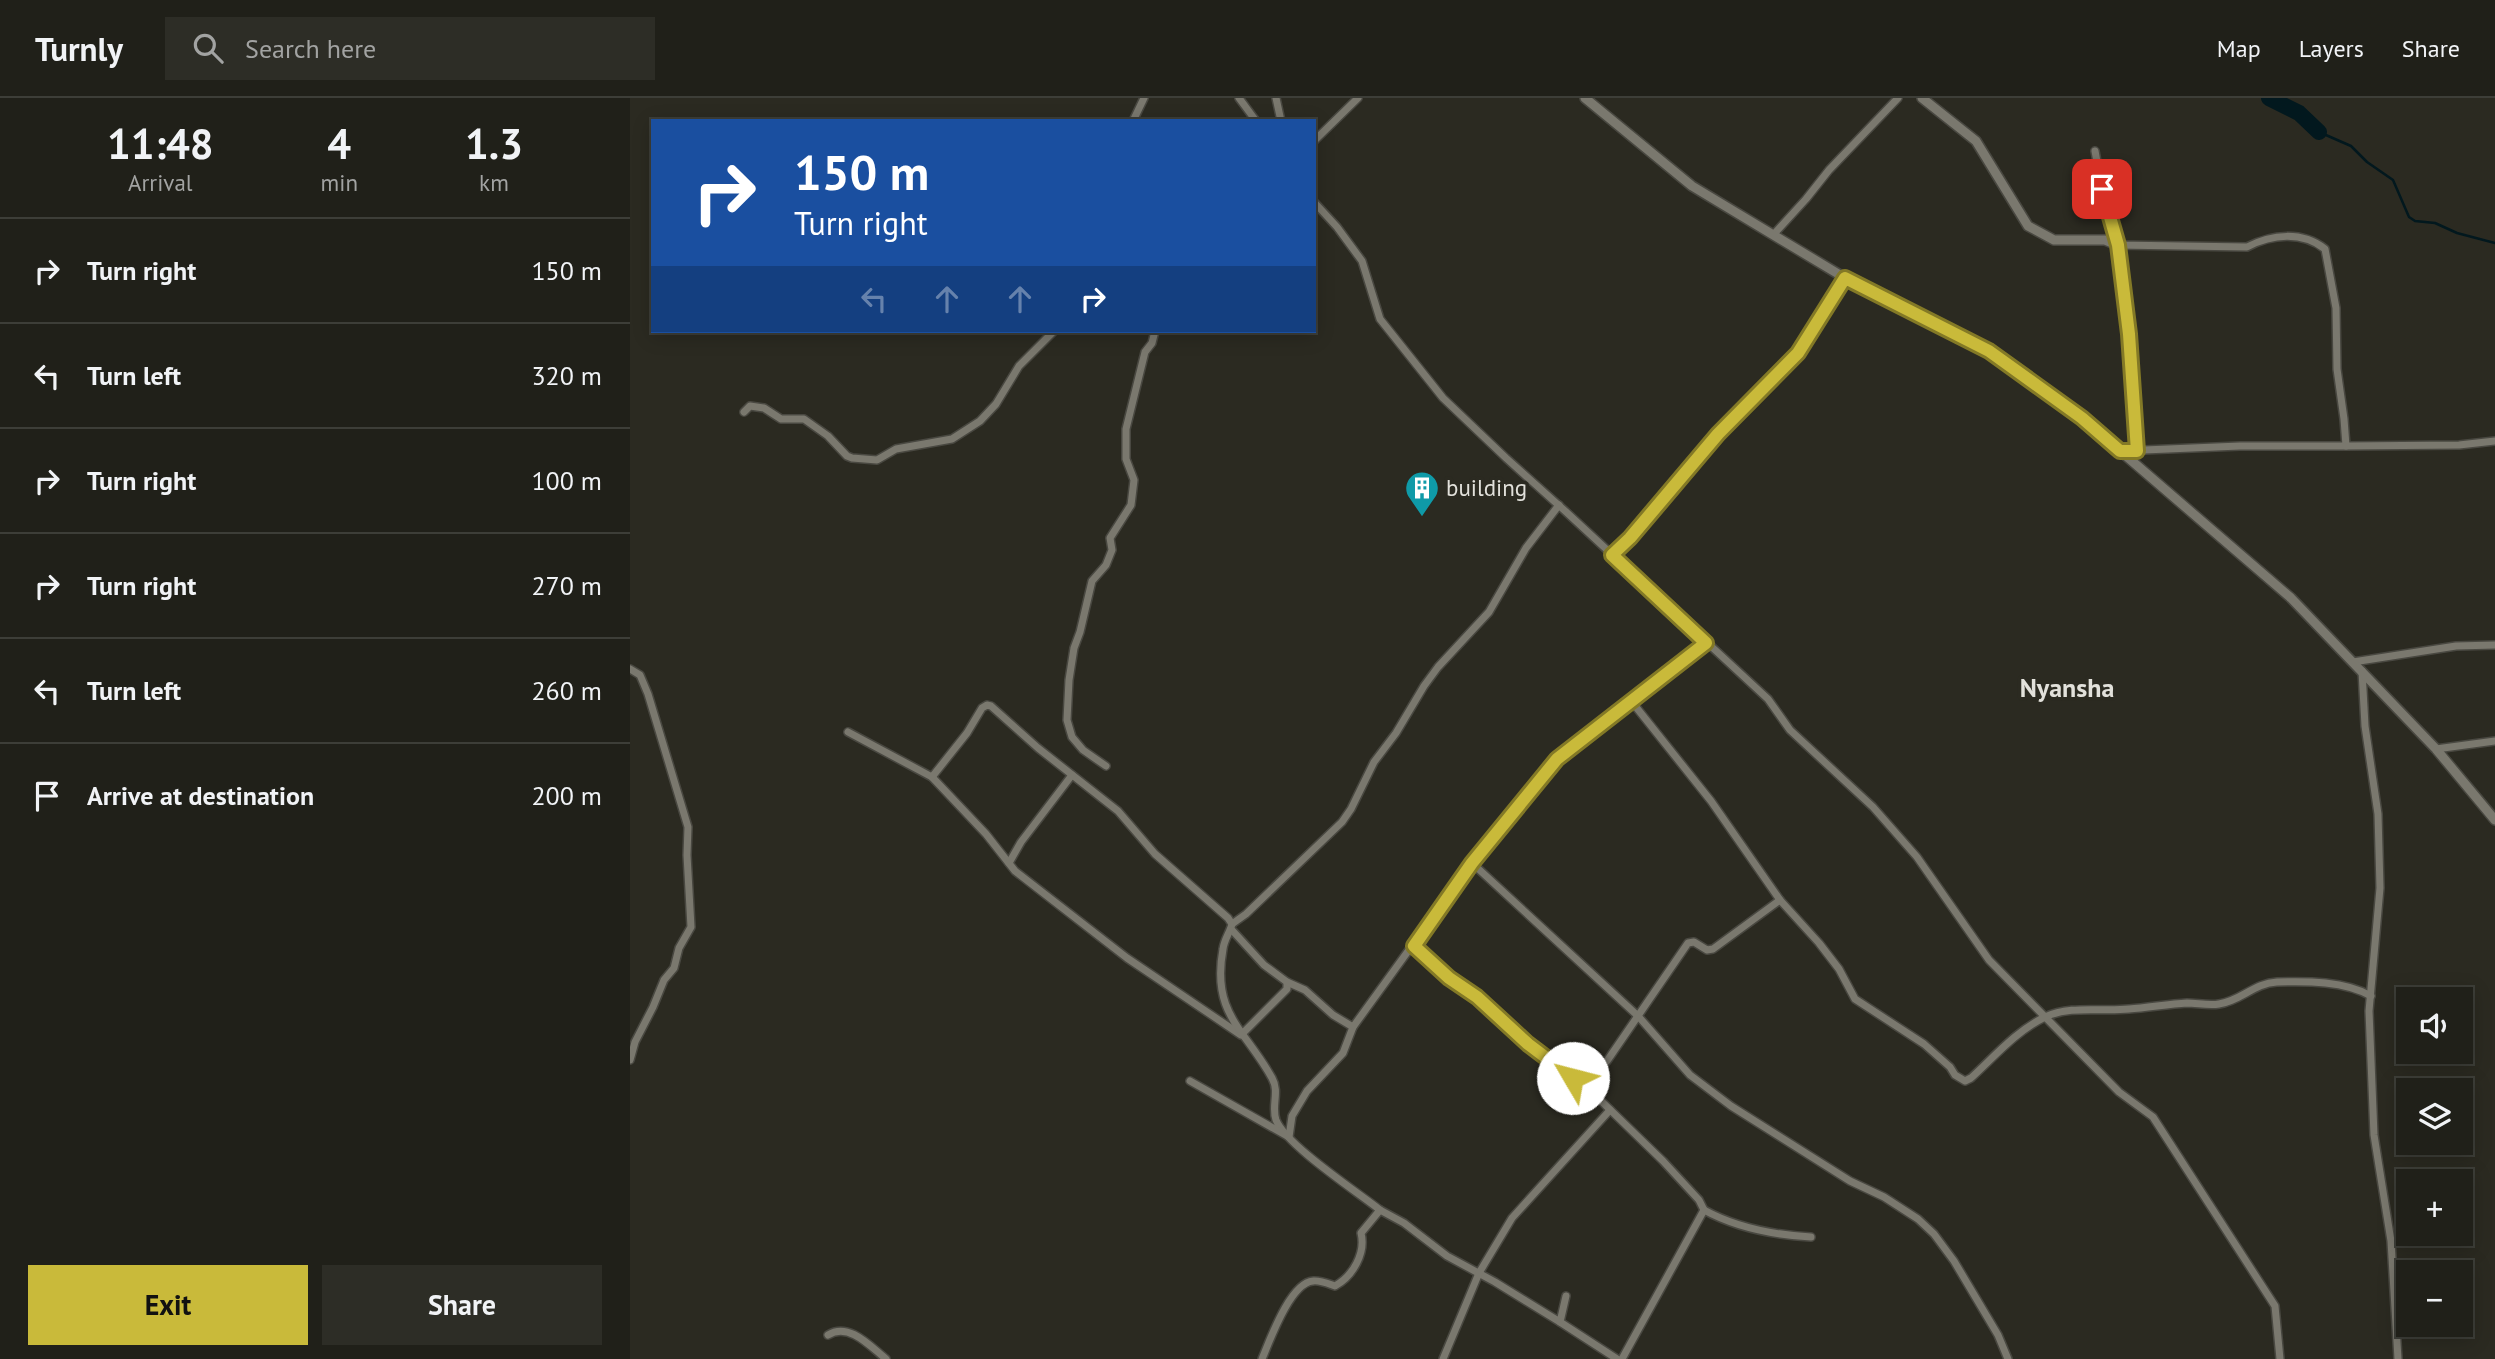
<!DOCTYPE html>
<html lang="en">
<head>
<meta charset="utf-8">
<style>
	body { margin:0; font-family:"PT Sans",sans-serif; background:#2d2d26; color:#f1f3f6; height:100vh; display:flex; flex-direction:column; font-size:26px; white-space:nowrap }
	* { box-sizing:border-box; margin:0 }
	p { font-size:23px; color:#a2a3a2 }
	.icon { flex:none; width:38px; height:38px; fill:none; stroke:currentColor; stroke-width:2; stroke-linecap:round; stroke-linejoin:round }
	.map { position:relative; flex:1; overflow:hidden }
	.details { display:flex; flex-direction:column; background:#202019; width:630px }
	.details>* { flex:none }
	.top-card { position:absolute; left:21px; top:21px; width:665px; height:214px; border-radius:0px; box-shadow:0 4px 18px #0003,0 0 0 2px #3d3e38; background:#1a4fa0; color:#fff; overflow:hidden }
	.fabs { position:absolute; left:1766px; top:889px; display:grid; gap:14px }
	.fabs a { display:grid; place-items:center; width:77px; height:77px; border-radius:0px; background:#202019; box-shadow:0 4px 18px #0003,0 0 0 2px #3d3e38; font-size:35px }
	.pin { position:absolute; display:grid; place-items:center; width:60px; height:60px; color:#fff; margin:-30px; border-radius:14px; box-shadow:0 4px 10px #0006 }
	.me { position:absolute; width:77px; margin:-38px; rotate:307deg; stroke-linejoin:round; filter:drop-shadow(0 0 5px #0008) }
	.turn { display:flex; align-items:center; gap:24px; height:147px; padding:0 28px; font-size:32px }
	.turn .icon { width:91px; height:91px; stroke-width:2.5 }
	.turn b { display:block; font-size:49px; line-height:60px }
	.lanes { display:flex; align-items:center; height:66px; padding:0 28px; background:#0003; justify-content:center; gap:35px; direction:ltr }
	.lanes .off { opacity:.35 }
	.eta { display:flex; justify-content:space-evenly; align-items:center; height:119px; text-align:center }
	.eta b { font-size:42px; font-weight:700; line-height:49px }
	.cta { display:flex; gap:14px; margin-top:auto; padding:14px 28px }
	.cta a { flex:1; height:80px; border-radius:0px; background:#c9ba3a; color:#111; font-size:28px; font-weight:700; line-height:80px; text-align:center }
	.cta a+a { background:#2d2d26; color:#f1f3f6 }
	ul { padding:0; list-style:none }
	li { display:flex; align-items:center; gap:21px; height:105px; padding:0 28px; border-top:2px solid #3d3e38 }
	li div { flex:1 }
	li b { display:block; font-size:26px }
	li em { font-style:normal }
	header { display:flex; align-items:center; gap:42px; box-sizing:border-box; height:98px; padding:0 35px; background:#202019; border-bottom:2px solid #3d3e38 }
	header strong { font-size:33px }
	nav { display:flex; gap:38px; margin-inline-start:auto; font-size:24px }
	.search { width:490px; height:63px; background:#2d2d26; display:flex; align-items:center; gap:18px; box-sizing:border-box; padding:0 24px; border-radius:0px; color:#a2a3a2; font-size:26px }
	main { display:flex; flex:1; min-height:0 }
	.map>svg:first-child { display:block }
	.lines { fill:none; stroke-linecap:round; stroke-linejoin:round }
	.stream { stroke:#02181e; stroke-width:2.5 }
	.river { stroke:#02181e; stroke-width:16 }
	.minor-casing { stroke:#494841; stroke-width:10 }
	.tertiary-casing { stroke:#494841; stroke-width:12 }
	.minor { stroke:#7a786e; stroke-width:7 }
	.tertiary { stroke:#7a786e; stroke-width:9 }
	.route-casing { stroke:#837926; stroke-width:18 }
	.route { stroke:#c9ba3a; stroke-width:12 }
	.labels { text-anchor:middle; stroke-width:7; stroke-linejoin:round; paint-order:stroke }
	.poi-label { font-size:23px; fill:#e2e1db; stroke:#2b2a21; text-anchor:start }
	.quarter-label { font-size:26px; font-weight:bold; fill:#e2e1db; stroke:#2b2a21 }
</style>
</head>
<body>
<header>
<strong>Turnly</strong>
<div class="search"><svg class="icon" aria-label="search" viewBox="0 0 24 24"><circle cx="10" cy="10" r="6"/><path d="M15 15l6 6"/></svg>Search here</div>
<nav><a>Map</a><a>Layers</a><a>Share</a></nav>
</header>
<main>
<section class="details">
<div class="eta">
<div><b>11:48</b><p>Arrival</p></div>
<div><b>4</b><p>min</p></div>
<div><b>1.3</b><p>km</p></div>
</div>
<ul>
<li><svg class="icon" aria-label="right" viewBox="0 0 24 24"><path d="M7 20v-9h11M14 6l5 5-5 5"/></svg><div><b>Turn right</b></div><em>150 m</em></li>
<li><svg class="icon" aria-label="left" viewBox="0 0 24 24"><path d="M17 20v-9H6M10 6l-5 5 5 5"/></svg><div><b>Turn left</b></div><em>320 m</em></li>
<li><svg class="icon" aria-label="right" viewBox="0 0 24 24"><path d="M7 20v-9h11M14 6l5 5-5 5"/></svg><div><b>Turn right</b></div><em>100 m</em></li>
<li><svg class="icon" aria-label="right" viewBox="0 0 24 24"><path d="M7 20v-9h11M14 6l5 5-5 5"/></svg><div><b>Turn right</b></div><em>270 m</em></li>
<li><svg class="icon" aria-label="left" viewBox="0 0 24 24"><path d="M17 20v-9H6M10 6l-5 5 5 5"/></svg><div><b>Turn left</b></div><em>260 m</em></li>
<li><svg class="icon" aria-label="arrive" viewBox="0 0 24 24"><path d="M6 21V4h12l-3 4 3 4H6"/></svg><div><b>Arrive at destination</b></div><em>200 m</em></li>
</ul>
<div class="cta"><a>Exit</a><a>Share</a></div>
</section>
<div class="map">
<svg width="1865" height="1261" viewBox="0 0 1865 1261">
	<rect width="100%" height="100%" fill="#2b2a21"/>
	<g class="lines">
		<!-- stream -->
		<path class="stream" d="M1689,34L1721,48L1737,64L1763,82L1779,119L1785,123L1805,125L1827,135L1865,145"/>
		<!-- river -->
		<path class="river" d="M1639,0L1669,15L1689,34"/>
		<!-- minor casing -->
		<g class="minor-casing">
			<g id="minor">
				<path d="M609,0L626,23"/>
				<path d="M646,0L651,23"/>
				<path d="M503,23L514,0"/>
				<path d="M684,43L728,0"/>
				<path d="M1465,53L1472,91L1487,147L1617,149C1642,136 1672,133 1695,151L1706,210L1707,271L1714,321L1716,348H1610L1490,353"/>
				<path d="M684,104L707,129L732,163L750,221L813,300L876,360L934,412L1138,601L1160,632L1243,709L1287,759L1359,862L1489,994L1523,1019L1645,1208L1650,1261"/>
				<path d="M1144,136L1176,101L1199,72L1268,0"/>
				<path d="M114,314L120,308L134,310L151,321H174L198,338L217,358L222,360L247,362L266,351L322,341L350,323L366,306L389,268L424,233"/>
				<path d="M1716,348L1829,347L1865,343"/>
				<path d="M982,457L1002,437L1088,336L1168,255L1215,180"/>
				<path d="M1723,564L1826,548L1865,547"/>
				<path d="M0,571L10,577L18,596L58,729L57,757L61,829L49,850L44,870L34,882L23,909L5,944L0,962"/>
				<path d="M1732,573L1735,628L1748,716L1750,790L1739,913L1744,1037L1761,1143L1768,1261"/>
				<path d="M1002,604L1081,703L1150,802L1189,845L1209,871L1225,901L1294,946L1320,969L1325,977L1335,983L1341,980C1364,959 1386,933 1415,919C1441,907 1471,914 1499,911C1518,910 1537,906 1557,905C1567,905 1579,908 1589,906C1611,903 1624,885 1647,884C1677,883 1715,883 1741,898"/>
				<path d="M218,634L302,679L356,736L385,773L497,860L611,937L657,891V884L634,867L601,831"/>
				<path d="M1806,651L1865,643"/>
				<path d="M476,668L453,652L442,639L437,622L439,582L444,550L450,534L462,483L476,467L482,452L480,440L501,407L504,382L496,361V331L515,254L522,245L525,233"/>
				<path d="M302,679L337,635L352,610L357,607L361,608L408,650L488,713L525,756L598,820L602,826C600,834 594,842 593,851C581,916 615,931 642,980C650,994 641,1008 646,1022C656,1047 726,1093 750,1112L731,1135C736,1155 723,1178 705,1188C699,1186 690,1182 683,1183C660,1185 640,1242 632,1261"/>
				<path d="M379,765L391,744L442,677"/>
				<path d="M842,765L1008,918L1060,977L1101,1008L1220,1083L1254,1099L1288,1121L1304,1136L1324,1163L1368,1237L1378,1261"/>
				<path d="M602,826L616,816L712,724L721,711L744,664L766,635L794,588L808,569L859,514L896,450L929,407"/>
				<path d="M784,848C795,858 806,872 819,880C834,891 849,900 863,912C893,939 922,971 960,987"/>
				<path d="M657,884L675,892L703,917L723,929"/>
				<path d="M560,983L659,1039L662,1018L677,993L713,955L723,929L842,765L927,661L1076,545"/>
				<path d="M750,1112L774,1125L817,1158L865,1184L930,1224L936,1198"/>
				<path d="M1074,1112C1105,1129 1145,1137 1181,1139"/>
				<path d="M930,1224L987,1261"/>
				<path d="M198,1237C219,1224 240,1248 256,1261"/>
				<path d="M813,1261L849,1175L882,1120L980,1012"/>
				<path d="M992,1261L1074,1112L1069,1102L1033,1063L967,999C955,984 964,975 977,963L1058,845L1064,844L1077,852L1083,851L1150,802"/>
			</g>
		</g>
		<!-- tertiary casing -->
		<g class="tertiary-casing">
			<g id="tertiary">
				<path d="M955,0L1062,88L1215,180L1359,253L1452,320L1661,500L1806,651L1865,722"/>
				<path d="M1292,0L1346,43L1398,128L1424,142H1475L1487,147L1499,236L1507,353"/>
			</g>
		</g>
		<!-- minor -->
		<use href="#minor" class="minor"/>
		<!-- tertiary -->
		<use href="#tertiary" class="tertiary"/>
	</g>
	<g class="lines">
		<!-- route casing -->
		<g class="route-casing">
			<path id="route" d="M943,980L898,946L847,899L819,880L784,848L842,765L927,661L1076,545L982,457L1000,440L1088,336L1168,255L1215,180L1359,253L1452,320L1490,353H1507L1499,236L1488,147L1472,91"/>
		</g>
		<!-- route -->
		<use href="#route" class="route"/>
	</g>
	<!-- icons -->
	<defs>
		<g id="building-pin" transform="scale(1.75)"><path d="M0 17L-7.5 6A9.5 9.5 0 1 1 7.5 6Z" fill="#0f9aa8" stroke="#2b2a21"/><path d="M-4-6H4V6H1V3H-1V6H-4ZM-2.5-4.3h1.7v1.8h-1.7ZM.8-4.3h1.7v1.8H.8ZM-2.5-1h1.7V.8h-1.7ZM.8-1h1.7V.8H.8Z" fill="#fff"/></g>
	</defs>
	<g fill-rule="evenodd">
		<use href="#building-pin" x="792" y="390"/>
	</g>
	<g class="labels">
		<!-- poi labels -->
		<g class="poi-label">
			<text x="816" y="398">building</text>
		</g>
		<!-- quarter labels -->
		<g class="quarter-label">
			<text x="1437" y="599">Nyansha</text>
		</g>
	</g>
</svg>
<div class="fabs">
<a><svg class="icon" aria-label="sound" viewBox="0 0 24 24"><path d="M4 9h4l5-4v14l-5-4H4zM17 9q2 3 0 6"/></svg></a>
<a><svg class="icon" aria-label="layers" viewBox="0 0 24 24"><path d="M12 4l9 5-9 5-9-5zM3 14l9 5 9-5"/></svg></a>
<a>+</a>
<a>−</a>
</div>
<div class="pin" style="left:1472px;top:91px;background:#d93025"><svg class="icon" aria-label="arrive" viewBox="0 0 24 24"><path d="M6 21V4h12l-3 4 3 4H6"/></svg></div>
<svg class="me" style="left:943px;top:980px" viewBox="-20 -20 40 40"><circle r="19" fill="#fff"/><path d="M0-13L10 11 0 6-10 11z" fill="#c9ba3a"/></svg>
<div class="top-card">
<div class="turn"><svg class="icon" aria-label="right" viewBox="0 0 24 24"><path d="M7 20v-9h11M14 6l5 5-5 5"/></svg><div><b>150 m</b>Turn right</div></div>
<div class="lanes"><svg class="icon off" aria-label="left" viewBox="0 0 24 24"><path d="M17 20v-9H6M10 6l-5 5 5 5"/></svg><svg class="icon off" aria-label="ahead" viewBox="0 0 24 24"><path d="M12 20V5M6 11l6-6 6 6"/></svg><svg class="icon off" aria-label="ahead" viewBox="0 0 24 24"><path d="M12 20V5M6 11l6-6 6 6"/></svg><svg class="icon" aria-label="right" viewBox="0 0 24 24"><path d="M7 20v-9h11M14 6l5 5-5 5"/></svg></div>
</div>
</div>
</main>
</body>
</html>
